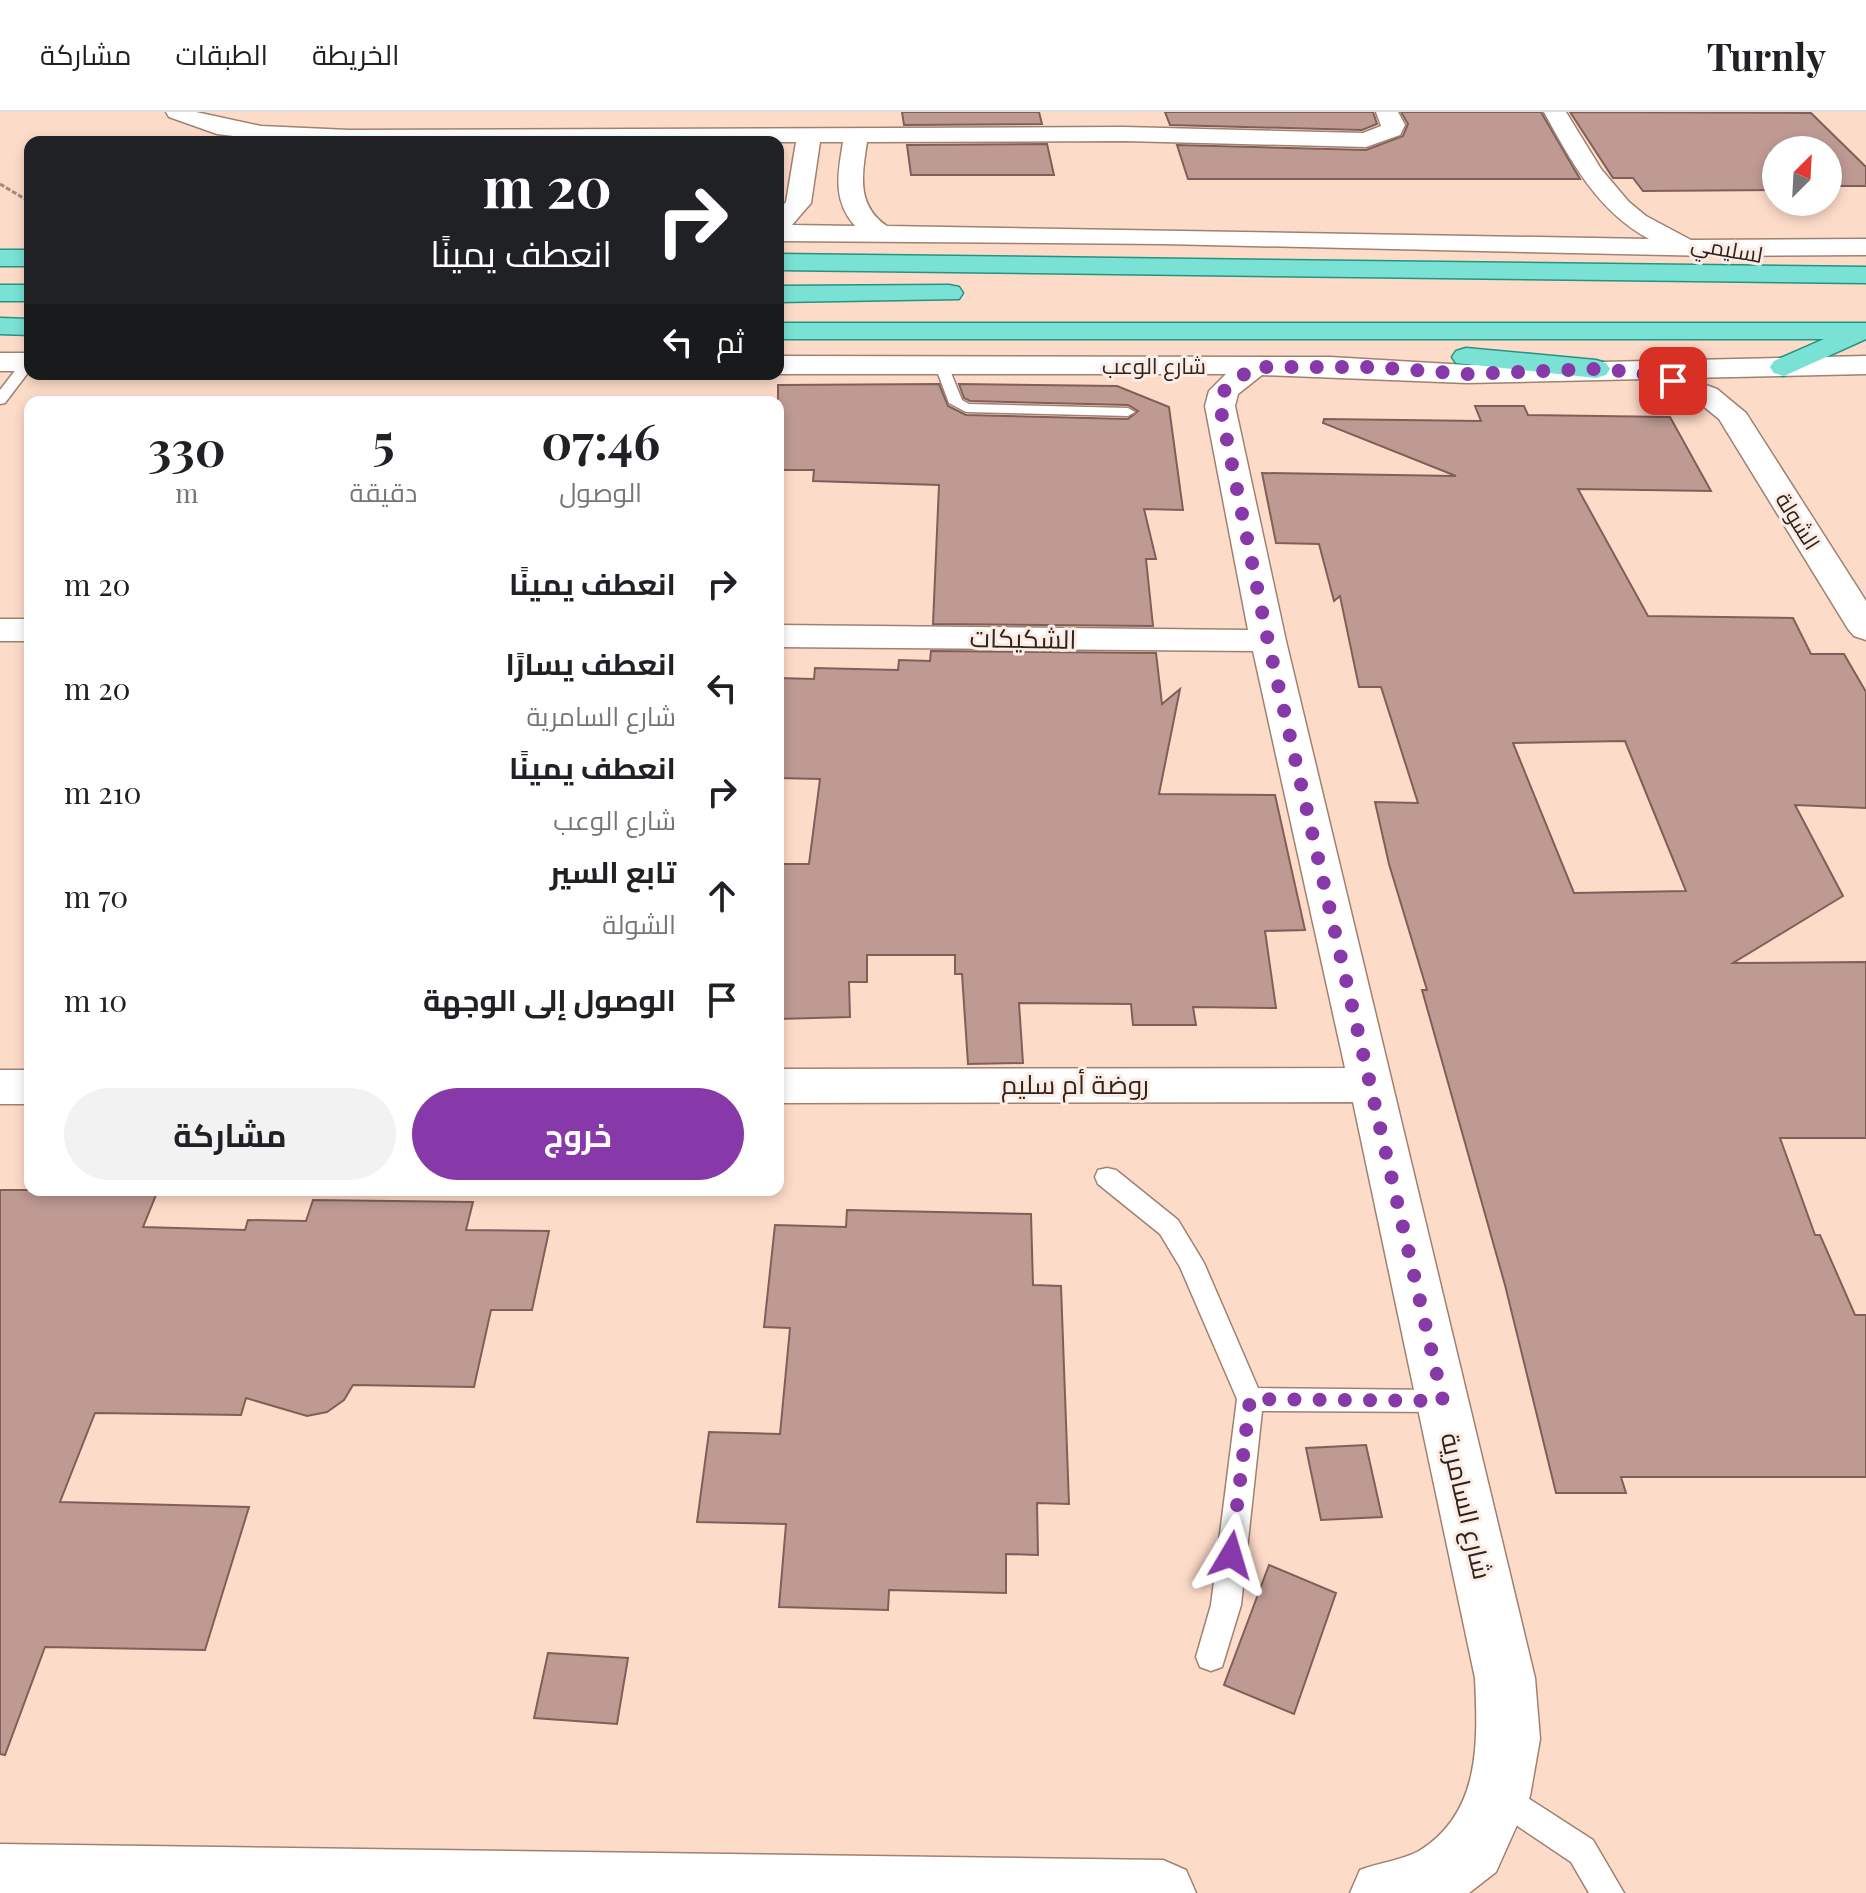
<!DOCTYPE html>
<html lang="ar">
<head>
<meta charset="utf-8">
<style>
	body { margin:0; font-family:"Playfair Display",Cairo,serif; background:#f2f2f2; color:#202124; direction:rtl; height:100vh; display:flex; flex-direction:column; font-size:30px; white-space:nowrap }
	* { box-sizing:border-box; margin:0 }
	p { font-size:26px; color:#757577 }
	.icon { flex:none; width:44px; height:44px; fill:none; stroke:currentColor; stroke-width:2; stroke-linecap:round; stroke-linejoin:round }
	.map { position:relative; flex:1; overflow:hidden; direction:ltr }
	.side { position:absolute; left:24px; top:284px; width:760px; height:800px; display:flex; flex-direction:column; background:#fff; border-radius:16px; box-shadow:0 4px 12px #0003; direction:rtl }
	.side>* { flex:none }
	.guide { position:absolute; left:24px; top:24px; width:760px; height:244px; border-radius:16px; box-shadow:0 4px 12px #0003; direction:rtl; background:#202124; color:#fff; overflow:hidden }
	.needle { width:52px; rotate:24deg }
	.buttons { position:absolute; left:1762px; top:24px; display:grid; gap:16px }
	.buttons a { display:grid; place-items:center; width:80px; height:80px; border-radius:50%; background:#fff; box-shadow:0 4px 12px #0003; font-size:40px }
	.pin { position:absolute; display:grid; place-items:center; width:68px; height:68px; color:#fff; margin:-34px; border-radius:16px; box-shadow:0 4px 12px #0006 }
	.me { position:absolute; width:88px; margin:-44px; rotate:7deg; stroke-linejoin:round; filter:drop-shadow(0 0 6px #0008) }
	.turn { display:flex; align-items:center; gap:28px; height:168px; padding:0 40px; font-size:36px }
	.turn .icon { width:104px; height:104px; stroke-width:2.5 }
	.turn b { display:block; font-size:56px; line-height:68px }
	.then { display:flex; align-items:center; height:76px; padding:0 40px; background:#0003; gap:16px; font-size:30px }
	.eta { display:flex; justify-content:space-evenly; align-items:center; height:136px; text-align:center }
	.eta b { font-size:48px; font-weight:700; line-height:56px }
	.action { display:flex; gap:16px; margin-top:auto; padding:16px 40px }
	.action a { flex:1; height:92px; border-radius:48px; background:#8739aa; color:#fff; font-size:32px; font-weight:700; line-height:92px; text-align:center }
	.action a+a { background:#f2f2f2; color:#202124 }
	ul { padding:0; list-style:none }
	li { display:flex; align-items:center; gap:24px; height:104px; padding:0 40px }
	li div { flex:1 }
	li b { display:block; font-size:30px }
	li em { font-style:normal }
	header { display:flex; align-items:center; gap:48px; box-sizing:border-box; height:112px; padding:0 40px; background:#fff; border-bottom:2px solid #e0e0e0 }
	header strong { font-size:38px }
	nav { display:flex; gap:44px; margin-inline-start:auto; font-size:28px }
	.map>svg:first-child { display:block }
	.building { fill:#be9a93; stroke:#805f59; stroke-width:2; fill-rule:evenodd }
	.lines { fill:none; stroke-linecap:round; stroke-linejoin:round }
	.service-casing { stroke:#9f8170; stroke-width:3 }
	.minor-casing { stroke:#9f8170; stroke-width:3 }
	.primary-casing { stroke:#259381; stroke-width:3 }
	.path { stroke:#a38a7d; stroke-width:3; stroke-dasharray:5 2; stroke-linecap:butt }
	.service { fill:#fff; fill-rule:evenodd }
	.minor { fill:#fff; fill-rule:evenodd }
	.primary { fill:#79e2d4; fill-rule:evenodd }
	.route { stroke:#8739aa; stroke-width:14; stroke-dasharray:0 25.2 }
	.labels { text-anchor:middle; stroke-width:6; stroke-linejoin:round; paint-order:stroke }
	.far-street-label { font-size:22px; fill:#2f231c; stroke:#fbede6 }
	.street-label { font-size:26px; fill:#2f231c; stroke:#fbede6 }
</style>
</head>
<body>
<header>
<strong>Turnly</strong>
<nav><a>الخريطة</a><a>الطبقات</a><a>مشاركة</a></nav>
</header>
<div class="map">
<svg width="1866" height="1781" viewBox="0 0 1866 1781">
	<rect width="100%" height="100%" fill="#fddbc9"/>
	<!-- building -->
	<g class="building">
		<path d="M902,0H1039L1042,12L904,13Z"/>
		<path d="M1165,0H1373L1377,12L1362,18L1170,13Z"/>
		<path d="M1401,0H1541L1580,67H1188L1177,33L1366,38L1403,24L1408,12Z"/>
		<path d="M1570,0L1811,1L1866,55V74H1828V38H1776V78L1643,79L1633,66H1613Z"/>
		<path d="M1047,32L1054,63H911L907,33Z"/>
		<path d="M939,272L948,294L966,303L1128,307L1138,299L1128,293L970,289L964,286L959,272L1117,274L1169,295L1183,398L1144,397L1156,447H1146L1153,514L933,512L939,373L813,369L814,358H778V273Z"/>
		<path d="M1475,294H1524L1528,303L1670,305L1711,379L1578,377L1648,504L1793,506L1811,542H1844L1866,580V696L1795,693L1843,784L1733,851L1866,850V1026H1780L1815,1123H1820L1855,1203H1866V1365H1621L1626,1381H1556L1505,1173L1422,878H1427L1389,752L1375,690L1418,691L1381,575H1359L1340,484L1334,489L1319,432L1276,431L1262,361L1456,364L1323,311L1324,307L1481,309ZM1625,629L1642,671L1686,779L1574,781L1513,631Z"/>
		<path d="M931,539L1156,541L1162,592L1180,577L1159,682L1275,683L1305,818L1265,819L1276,896L1193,895L1196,913H1133L1131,892L1019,891L1023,951L968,952L962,862H955V843H867V870H849L850,905L778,907V752H809L820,667L778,666V566L814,567L815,556L898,558L899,548L930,549Z"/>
		<path d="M0,1078H158L143,1115L245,1118L248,1108L306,1109L313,1088L473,1090L466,1118L549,1119L532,1198H491L474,1275L353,1273L344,1288L327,1300L307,1304L246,1286L241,1303L95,1301L60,1390L249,1395L205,1538L45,1535L5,1643L0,1642Z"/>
		<path d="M847,1098L1031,1102L1033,1173L1061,1174L1069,1392L1037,1391L1038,1443L1006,1442V1481L889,1478L888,1498L779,1495L786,1412L697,1410L709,1320L780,1322L790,1216L764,1215L775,1113L846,1115Z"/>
		<path d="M1366,1333L1382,1405L1321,1408L1306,1336Z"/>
		<path d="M1269,1453L1336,1481L1294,1602L1224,1573Z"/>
		<path d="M548,1541L628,1546L617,1612L534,1606Z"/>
	</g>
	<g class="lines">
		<!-- service casing -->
		<g class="service-casing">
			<g id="service">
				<path d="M30,246V258L5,291L0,292V278L24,247Z"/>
				<path d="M937,251H947L962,288L969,292L1128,296L1135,300L1128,304L966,300L949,291L935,254Z"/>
				<path d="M1107,1056L1116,1058L1178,1108L1204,1151L1258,1276L1443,1278L1452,1281L1456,1289L1452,1297L1443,1300L1262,1299L1241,1493L1222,1555L1211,1559L1200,1555L1196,1545L1211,1493L1237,1287L1180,1155L1160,1122L1098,1072L1095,1065L1098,1058Z"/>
				<path d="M1500,1668L1593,1728L1624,1781H1589L1571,1750L1489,1695L1484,1684L1489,1673Z"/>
			</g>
		</g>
		<!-- minor casing -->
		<g class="minor-casing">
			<g id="minor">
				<path d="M166,0H196L261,14L349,18L1124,15L1363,21L1381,14L1376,0H1398L1405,13L1400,23L1366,35L1124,29L867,30C862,63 856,93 887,114L1649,127C1597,99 1571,49 1544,0H1566L1601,57L1629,90L1646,104L1691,128L1866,127V143L1713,144L1163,132L778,129V98L786,90L796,30H282L217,22L169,5ZM820,30H843C838,61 832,88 855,114L792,113L811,91Z"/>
				<rect x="0" y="241" width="30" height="18"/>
				<path d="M778,244L1330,245L1467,253L1866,244V262L1687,266L1717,277L1746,301L1866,489V528L1854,524L1848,517L1719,307L1697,289L1647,271L1644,267L1467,271L1262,263L1238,282L1235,294L1286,529L1535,1566L1540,1627L1530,1684L1496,1760L1469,1781H1350L1360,1758C1378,1751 1403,1748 1419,1739C1481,1701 1478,1630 1475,1566L1353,990L778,991V957L1345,956L1253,539L778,535V513L1248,518L1205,294L1209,279L1226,262H778Z"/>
				<rect x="0" y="507" width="30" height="22"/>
				<rect x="0" y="958" width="30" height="34"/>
				<path d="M0,1732L1163,1748L1186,1758L1196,1781H0Z"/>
			</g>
		</g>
		<!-- primary casing -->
		<g class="primary-casing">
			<g id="primary">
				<rect x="0" y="138" width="30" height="16"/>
				<path d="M778,142L1866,155V171L778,158Z"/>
				<rect x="0" y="173" width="30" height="16"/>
				<path d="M949,173L959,175L963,181L959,187L778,190V174Z"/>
				<path d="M0,206L30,207V223L0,222Z"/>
				<path d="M778,211H1866V227L1784,264L1774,261L1770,255L1774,249L1824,227H778Z"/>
				<path d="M1466,236L1596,248L1606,251L1610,257L1606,263L1596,266L1456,251L1452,245L1456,239Z"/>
			</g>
		</g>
		<!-- path -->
		<path class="path" d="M0,72L30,90"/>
		<!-- service -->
		<use href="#service" class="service"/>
		<!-- minor -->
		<use href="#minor" class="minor"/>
		<!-- primary -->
		<use href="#primary" class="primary"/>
	</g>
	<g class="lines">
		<!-- route -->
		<path class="route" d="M1231,1443L1250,1287L1443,1289L1268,529L1220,294L1224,279L1253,255H1372L1467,262L1596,257L1635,260L1673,269"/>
	</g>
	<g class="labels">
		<!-- far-street labels -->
		<g class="far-street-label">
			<text transform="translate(1727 137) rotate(10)" y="8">لسليمي</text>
			<text x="1154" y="262">شارع الوعب</text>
			<text transform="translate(1798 409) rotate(58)" y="8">الشولة</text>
		</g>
		<!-- street labels -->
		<g class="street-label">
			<text transform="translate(1023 527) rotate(1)" y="9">الشكيكات</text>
			<text x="1075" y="982">روضة أم سليم</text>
			<text transform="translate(1466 1394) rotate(77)" y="9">شارع السامرية</text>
		</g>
	</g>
</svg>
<div class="buttons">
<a><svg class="needle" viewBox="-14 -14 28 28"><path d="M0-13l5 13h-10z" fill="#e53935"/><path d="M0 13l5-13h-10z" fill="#757577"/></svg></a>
</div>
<div class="pin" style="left:1673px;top:269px;background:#d93025"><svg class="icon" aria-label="arrive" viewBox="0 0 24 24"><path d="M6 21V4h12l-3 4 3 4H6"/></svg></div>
<svg class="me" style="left:1231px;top:1443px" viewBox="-20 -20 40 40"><path d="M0-17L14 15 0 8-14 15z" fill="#8739aa" stroke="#fff" stroke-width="4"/></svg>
<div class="guide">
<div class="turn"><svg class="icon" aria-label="right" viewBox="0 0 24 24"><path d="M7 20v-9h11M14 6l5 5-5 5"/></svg><div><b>20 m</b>انعطف يمينًا</div></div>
<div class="then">ثم<svg class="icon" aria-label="left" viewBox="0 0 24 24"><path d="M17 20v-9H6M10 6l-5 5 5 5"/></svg></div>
</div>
<section class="side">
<div class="eta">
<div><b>07:46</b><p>الوصول</p></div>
<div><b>5</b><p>دقيقة</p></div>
<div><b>330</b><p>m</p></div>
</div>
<ul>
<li><svg class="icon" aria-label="right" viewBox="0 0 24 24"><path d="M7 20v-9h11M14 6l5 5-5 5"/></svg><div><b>انعطف يمينًا</b></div><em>20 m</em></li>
<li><svg class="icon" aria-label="left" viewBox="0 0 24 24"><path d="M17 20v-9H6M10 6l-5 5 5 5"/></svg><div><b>انعطف يسارًا</b><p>شارع السامرية</p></div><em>20 m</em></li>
<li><svg class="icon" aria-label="right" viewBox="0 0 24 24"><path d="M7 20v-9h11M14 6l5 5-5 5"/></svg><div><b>انعطف يمينًا</b><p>شارع الوعب</p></div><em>210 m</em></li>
<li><svg class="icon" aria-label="ahead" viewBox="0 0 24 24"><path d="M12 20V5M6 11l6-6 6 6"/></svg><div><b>تابع السير</b><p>الشولة</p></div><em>70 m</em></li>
<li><svg class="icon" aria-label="arrive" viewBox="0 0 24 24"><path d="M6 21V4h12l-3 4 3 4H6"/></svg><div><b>الوصول إلى الوجهة</b></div><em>10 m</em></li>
</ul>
<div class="action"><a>خروج</a><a>مشاركة</a></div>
</section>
</div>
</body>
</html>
